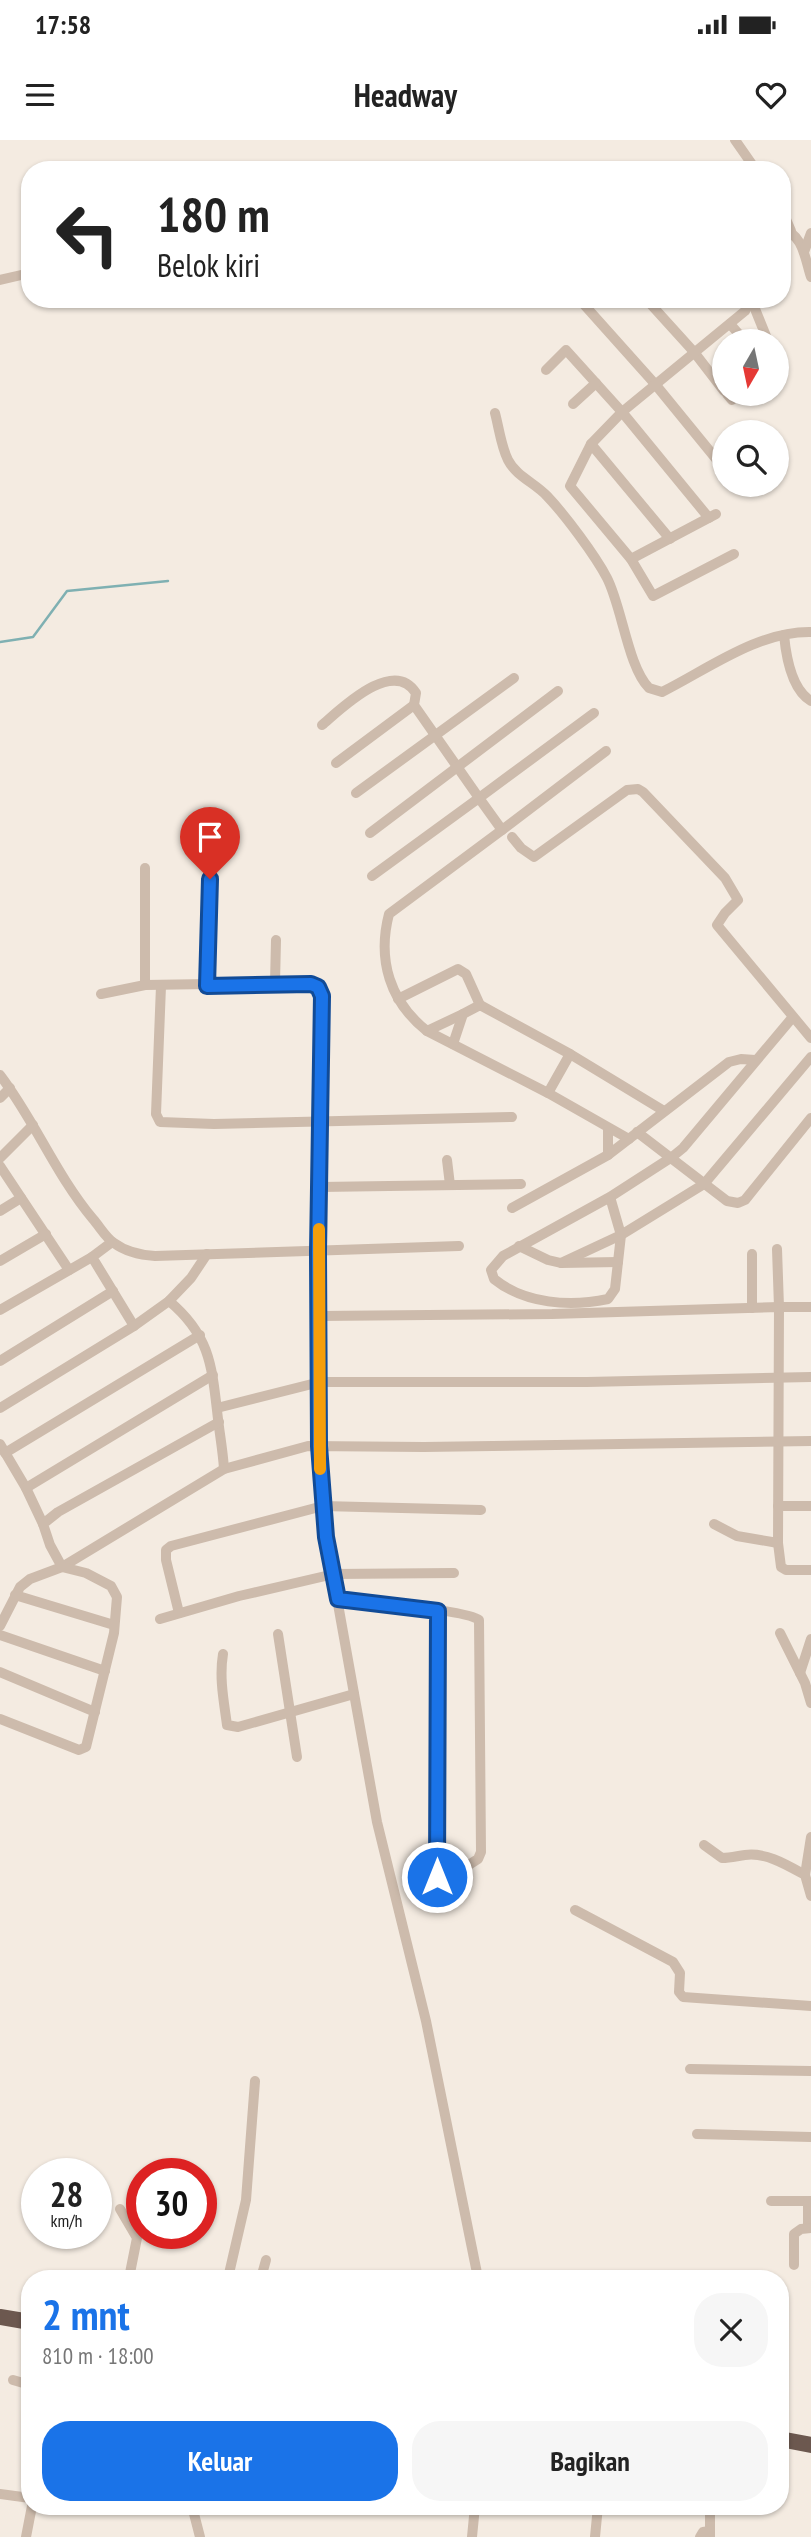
<!DOCTYPE html>
<html lang="id">
<head>
<meta charset="utf-8">
<style>
	body { margin:0; font-family:"PT Sans Narrow",sans-serif; background:#f6f6f6; color:#222; height:100vh; display:flex; flex-direction:column; font-size:26px; white-space:nowrap }
	* { box-sizing:border-box; margin:0 }
	p { font-size:23px; color:#767676 }
	.icon { flex:none; width:38px; height:38px; fill:none; stroke:currentColor; stroke-width:2; stroke-linecap:round; stroke-linejoin:round }
	.map { position:relative; flex:1; overflow:hidden }
	.side { position:absolute; left:21px; top:2130px; width:768px; height:245px; display:flex; flex-direction:column; background:#fff; border-radius:28px; box-shadow:0 2px 5px #0004 }
	.side>* { flex:none }
	.top-card { position:absolute; left:21px; top:21px; width:770px; height:147px; border-radius:28px; box-shadow:0 2px 5px #0004; background:#fff; color:#222; overflow:hidden }
	.needle { width:46px; rotate:189deg }
	.tools { position:absolute; left:712px; top:189px; display:grid; gap:14px }
	.tools a { display:grid; place-items:center; width:77px; height:77px; border-radius:50%; background:#fff; box-shadow:0 2px 5px #0004; font-size:35px }
	.speed { position:absolute; left:21px; top:2018px; display:flex; gap:14px; font-size:35px; font-weight:700; text-align:center }
	.speed>* { display:grid; place-content:center; width:91px; height:91px; border-radius:50%; background:#fff; box-shadow:0 2px 5px #0004; line-height:1 }
	.speed small { font-size:18px; font-weight:400 }
	.speed .limit { border:10px solid #d22; background:#fff; color:#111 }
	.pin { position:absolute; display:grid; place-items:center; width:60px; height:60px; color:#fff; margin:-72px -30px; border-radius:50% 50% 50% 0; rotate:-45deg; box-shadow:0 0 7px #0007 }
	.pin .icon { rotate:45deg }
	.me { position:absolute; width:77px; margin:-38px; rotate:0deg; stroke-linejoin:round; filter:drop-shadow(0 0 5px #0008) }
	.turn { display:flex; align-items:center; gap:24px; height:147px; padding:0 21px; font-size:32px }
	.turn .icon { width:91px; height:91px; stroke-width:2.5 }
	.turn b { display:block; font-size:49px; line-height:60px }
	.round { display:grid; place-items:center; flex:none; width:74px; height:74px; border-radius:28px; background:#f6f6f6 }
	.summary { display:flex; align-items:center; justify-content:space-between; height:119px; padding:0 21px }
	h1 { font-size:42px; font-weight:700; line-height:52px; color:#1a73e8 }
	.button { display:flex; gap:14px; margin-top:auto; padding:14px 21px }
	.button a { flex:1; height:80px; border-radius:28px; background:#1a73e8; color:#fff; font-size:28px; font-weight:700; line-height:80px; text-align:center }
	.button a+a { background:#f6f6f6; color:#222 }
	.status { display:flex; justify-content:space-between; align-items:center; height:49px; padding:0 35px; background:#fff; direction:ltr }
	.status svg { height:19px; fill:currentColor }
	header { display:flex; justify-content:space-between; align-items:center; height:91px; padding:0 21px; background:#fff; font-size:32px; font-weight:700 }
	.map>svg:first-child { display:block }
	.lines { fill:none; stroke-linecap:round; stroke-linejoin:round }
	.stream { stroke:#7fb0b2; stroke-width:2.5 }
	.minor { stroke:#cdbbac; stroke-width:10 }
	.trunk { stroke:#6c584f; stroke-width:16 }
	.route-casing { stroke:#114b97; stroke-width:18 }
	.route { stroke:#1a73e8; stroke-width:12 }
	.slow { stroke:#f59e0b; stroke-width:12 }
</style>
</head>
<body>
<div class="status"><b>17:58</b><svg viewBox="0 0 49 12"><path d="M0 12V9h3v3zM5 12V6h3v6zM10 12V3h3v9zM15 12V0h3v12zM26 1h20v11H26zM47 4h2v5h-2z"/></svg></div>
<header><svg class="icon" aria-label="menu" viewBox="0 0 24 24"><path d="M4 6h16M4 12h16M4 18h16"/></svg>Headway<svg class="icon" aria-label="heart" viewBox="0 0 24 24"><path d="M12 20l-8-8c-3-5 5-10 8-4 3-6 11-1 8 4z"/></svg></header>
<div class="map">
<svg width="811" height="2397" viewBox="0 0 811 2397">
	<rect width="100%" height="100%" fill="#f4ebe1"/>
	<g class="lines">
		<!-- stream -->
		<path class="stream" d="M0,502L33,497L67,451L168,441"/>
		<!-- minor -->
		<g class="minor">
			<path d="M735,0L756,30"/>
			<path d="M782,70L791,91"/>
			<path d="M782,90C803,93 805,119 811,137"/>
			<path d="M804,112L811,93"/>
			<path d="M0,140L30,133"/>
			<path d="M579,159L655,244L717,320"/>
			<path d="M646,159L694,212L724,251"/>
			<path d="M751,159L768,201"/>
			<path d="M730,184L745,201"/>
			<path d="M777,223L782,236L777,234"/>
			<path d="M546,230L566,210L622,272L709,378"/>
			<path d="M727,254L732,260"/>
			<path d="M573,264L596,243"/>
			<path d="M495,273C499,288 501,306 508,320C516,336 535,343 547,356C565,375 595,415 607,438C622,467 628,527 649,548L662,552C708,529 758,491 811,492"/>
			<path d="M591,304L670,399"/>
			<path d="M734,414L653,456L631,419L570,346L591,304L622,272L745,171L751,159"/>
			<path d="M631,419L716,374"/>
			<path d="M784,495C786,516 791,549 811,561"/>
			<path d="M322,585C341,569 393,517 416,553L414,565L479,658L594,573"/>
			<path d="M336,623L414,565"/>
			<path d="M356,653L514,538"/>
			<path d="M502,690L606,611"/>
			<path d="M370,693L558,551"/>
			<path d="M512,697L521,708L534,717L627,650L638,649L643,652L725,738L738,760L725,773L717,785L811,898"/>
			<path d="M145,728V845"/>
			<path d="M372,736L479,658L502,690L389,774C377,820 390,862 427,891L548,953L629,999"/>
			<path d="M276,800L275,843L311,844L318,847L322,856L318,1112L319,1306L326,1397L377,1682L426,1881L478,2138"/>
			<path d="M161,846L156,974L160,982L214,984L512,977"/>
			<path d="M207,846L210,739"/>
			<path d="M101,854L145,845L275,843"/>
			<path d="M398,859L458,829L466,834L480,865"/>
			<path d="M427,891L463,874"/>
			<path d="M453,904L463,874L480,865L570,914L664,971"/>
			<path d="M0,935C35,981 56,1035 93,1079C100,1087 106,1098 114,1103C126,1112 140,1115 155,1116L459,1106"/>
			<path d="M548,953L570,914"/>
			<path d="M0,958L10,948"/>
			<path d="M608,988V1015"/>
			<path d="M637,992L727,1061L738,1063L745,1060L811,978"/>
			<path d="M0,1018L33,985"/>
			<path d="M447,1020L450,1045"/>
			<path d="M0,1026L69,1130"/>
			<path d="M320,1047L521,1044"/>
			<path d="M610,1057L621,1095L615,1149L608,1159C570,1167 525,1164 494,1139L491,1130L503,1116L610,1057L672,1017L683,1008L792,878"/>
			<path d="M512,1068L608,1015L729,922L741,919L755,920"/>
			<path d="M0,1071L21,1058"/>
			<path d="M112,1102L92,1117L134,1186"/>
			<path d="M519,1106L548,1120L561,1123L618,1122"/>
			<path d="M777,1109L779,1167H811"/>
			<path d="M0,1121L46,1094"/>
			<path d="M561,1123L621,1095L704,1044L811,917"/>
			<path d="M169,1161C211,1196 212,1228 218,1279C220,1296 223,1312 224,1329"/>
			<path d="M752,1168V1114"/>
			<path d="M0,1170L92,1117"/>
			<path d="M319,1176L552,1174L779,1167L778,1403L781,1427L786,1430H811"/>
			<path d="M0,1221L113,1151"/>
			<path d="M0,1268L134,1186L169,1161L191,1138L207,1114"/>
			<path d="M217,1268L320,1242H587L811,1237"/>
			<path d="M0,1304L26,1348L43,1384"/>
			<path d="M5,1313L200,1195"/>
			<path d="M26,1348L213,1235"/>
			<path d="M778,1366H811"/>
			<path d="M714,1384L737,1396L778,1403"/>
			<path d="M15,1455L114,1485"/>
			<path d="M338,1459C360,1461 468,1470 479,1480L481,1712L478,1719L448,1738L437,1737L438,1471"/>
			<path d="M179,1473L166,1420V1410L171,1406L323,1366L481,1370"/>
			<path d="M160,1479L239,1456L334,1434L454,1433"/>
			<path d="M0,1486L20,1447L30,1439L62,1427L224,1329L308,1306L424,1307L811,1301"/>
			<path d="M780,1493L805,1543L811,1563"/>
			<path d="M278,1494L297,1617"/>
			<path d="M0,1495L105,1531"/>
			<path d="M223,1514C219,1538 224,1562 227,1585L238,1587L354,1554"/>
			<path d="M0,1532L95,1572"/>
			<path d="M800,1533L811,1499"/>
			<path d="M0,1579L79,1610L86,1607L114,1493L117,1457L111,1446L86,1433L62,1427L50,1405L43,1384L58,1372L219,1282"/>
			<path d="M704,1705L722,1718C731,1718 737,1716 745,1715C766,1712 787,1725 805,1735L811,1756"/>
			<path d="M805,1735L811,1697"/>
			<path d="M575,1770L673,1822L680,1833L679,1852L683,1857L811,1866"/>
			<path d="M690,1929L811,1931"/>
			<path d="M697,1994L811,1997"/>
			<path d="M771,2061H811"/>
			<path d="M120,2069L137,2098L129,2138"/>
			<path d="M808,2088V2061"/>
			<path d="M794,2125V2094L801,2089L811,2088"/>
			<path d="M228,2138L246,2060L255,1941"/>
			<path d="M261,2138L266,2120"/>
			<path d="M13,2240L30,2245"/>
			<path d="M0,2354L30,2358"/>
			<path d="M192,2366L200,2397"/>
			<path d="M710,2366V2397"/>
			<path d="M26,2397L32,2366"/>
			<path d="M472,2397L475,2366"/>
			<path d="M595,2397L598,2366"/>
			<path d="M700,2397L703,2392L710,2391"/>
		</g>
		<!-- trunk -->
		<g class="trunk">
			<path d="M0,2177L30,2182"/>
			<path d="M780,2299L811,2305"/>
		</g>
	</g>
	<g class="lines">
		<!-- route casing -->
		<g class="route-casing">
			<path id="route" d="M210,739L207,846L311,844L318,847L322,856L318,1112L319,1306L326,1397L338,1459L438,1471L437,1737"/>
		</g>
		<!-- route -->
		<use href="#route" class="route"/>
		<!-- slow -->
		<path class="slow" d="M319,1089L320,1329"/>
	</g>
</svg>
<div class="tools">
<a><svg class="needle" viewBox="-14 -14 28 28"><path d="M0-13l5 13h-10z" fill="#e53935"/><path d="M0 13l5-13h-10z" fill="#767676"/></svg></a>
<a><svg class="icon" aria-label="search" viewBox="0 0 24 24"><circle cx="10" cy="10" r="6"/><path d="M15 15l6 6"/></svg></a>
</div>
<div class="speed"><div>28<small>km/h</small></div><div class="limit">30</div></div>
<div class="pin" style="left:210px;top:739px;background:#d93025"><svg class="icon" aria-label="arrive" viewBox="0 0 24 24"><path d="M6 21V4h12l-3 4 3 4H6"/></svg></div>
<svg class="me" style="left:437px;top:1737px" viewBox="-20 -20 40 40"><circle r="17" fill="#1a73e8" stroke="#fff" stroke-width="3"/><path d="M0-11L8 9 0 5-8 9z" fill="#fff"/></svg>
<div class="top-card">
<div class="turn"><svg class="icon" aria-label="left" viewBox="0 0 24 24"><path d="M17 20v-9H6M10 6l-5 5 5 5"/></svg><div><b>180 m</b>Belok kiri</div></div>
</div>
<section class="side">
<div class="summary"><div><h1>2 mnt</h1><p>810 m · 18:00</p></div><a class="round"><svg class="icon" aria-label="close" viewBox="0 0 24 24"><path d="M6 6l12 12M18 6L6 18"/></svg></a></div>
<div class="button"><a>Keluar</a><a>Bagikan</a></div>
</section>
</div>
</body>
</html>
